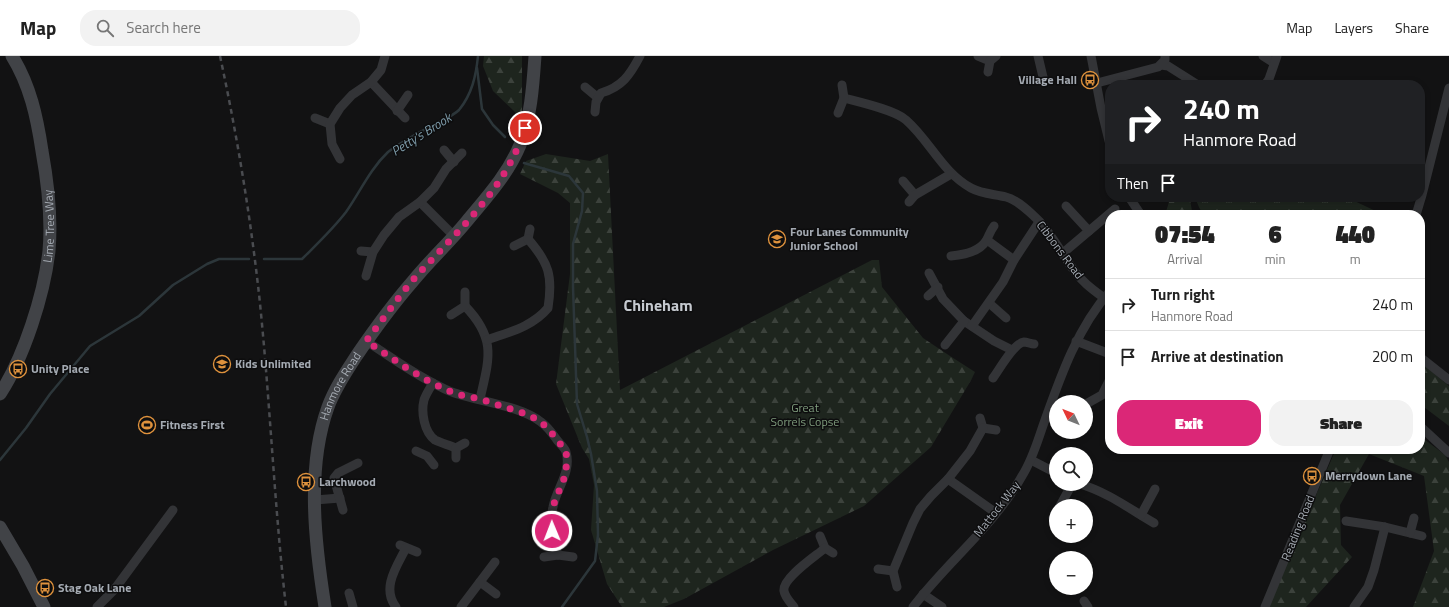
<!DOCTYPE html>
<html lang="en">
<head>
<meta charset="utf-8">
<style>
	body { margin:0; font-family:"Titillium Web",sans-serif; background:#f2f2f2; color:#222; height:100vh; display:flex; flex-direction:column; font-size:15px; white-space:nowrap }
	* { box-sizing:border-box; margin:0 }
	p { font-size:13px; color:#767676 }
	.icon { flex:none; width:22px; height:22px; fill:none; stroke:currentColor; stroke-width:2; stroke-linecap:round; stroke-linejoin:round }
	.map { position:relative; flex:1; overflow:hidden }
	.side { position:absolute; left:1105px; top:154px; width:320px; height:244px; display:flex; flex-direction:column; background:#fff; border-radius:16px; box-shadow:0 2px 6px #0003 }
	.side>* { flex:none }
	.hud { position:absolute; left:1105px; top:24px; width:320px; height:122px; border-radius:16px; box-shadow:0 2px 6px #0003; background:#202124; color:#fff; overflow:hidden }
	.needle { width:26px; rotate:313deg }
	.controls { position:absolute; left:1049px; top:339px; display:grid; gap:8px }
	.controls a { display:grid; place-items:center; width:44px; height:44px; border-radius:50%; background:#fff; box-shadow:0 2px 6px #0003; font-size:20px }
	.pin { position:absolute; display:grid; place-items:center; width:34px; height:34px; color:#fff; margin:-17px; border:2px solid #fff; border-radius:50%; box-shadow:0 1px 4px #0007 }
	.me { position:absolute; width:44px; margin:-22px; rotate:359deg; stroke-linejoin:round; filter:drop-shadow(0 0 3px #0008) }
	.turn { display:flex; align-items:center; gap:14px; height:84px; padding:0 12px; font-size:18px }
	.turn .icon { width:52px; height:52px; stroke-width:2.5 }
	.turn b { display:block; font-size:28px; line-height:34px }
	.then { display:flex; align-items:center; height:38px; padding:0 12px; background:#0003; gap:8px; font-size:15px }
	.eta { display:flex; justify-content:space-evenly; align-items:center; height:68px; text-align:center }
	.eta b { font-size:24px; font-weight:800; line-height:28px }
	.primary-button { display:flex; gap:8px; margin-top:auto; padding:8px 12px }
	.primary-button a { flex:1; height:46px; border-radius:16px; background:#db2777; color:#fff; font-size:16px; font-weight:800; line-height:46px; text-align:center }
	.primary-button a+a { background:#f2f2f2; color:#222 }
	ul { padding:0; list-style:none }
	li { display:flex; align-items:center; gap:12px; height:52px; padding:0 12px; border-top:1px solid #e0e0e0 }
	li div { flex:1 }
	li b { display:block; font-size:15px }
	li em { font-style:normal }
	header { display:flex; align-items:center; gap:24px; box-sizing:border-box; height:56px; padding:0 20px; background:#fff; border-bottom:1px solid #e0e0e0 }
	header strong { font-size:19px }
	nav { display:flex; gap:22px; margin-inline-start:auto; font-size:14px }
	.search { width:280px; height:36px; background:#f2f2f2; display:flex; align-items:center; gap:10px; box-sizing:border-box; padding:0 14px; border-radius:16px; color:#767676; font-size:15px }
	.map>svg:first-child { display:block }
	.forest { fill:url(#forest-firs) }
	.park { fill:url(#park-tufts) }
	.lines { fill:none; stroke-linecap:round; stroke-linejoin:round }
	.stream { stroke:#2c363a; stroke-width:2.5 }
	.street { stroke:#333437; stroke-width:9 }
	.secondary { stroke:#414347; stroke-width:13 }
	.rail { stroke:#4a4c50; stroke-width:2.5; stroke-dasharray:5 4; stroke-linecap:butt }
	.route { stroke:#db2777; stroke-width:7; stroke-dasharray:0 12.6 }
	.labels { text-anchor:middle; stroke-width:3; stroke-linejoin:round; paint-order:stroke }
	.poi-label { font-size:12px; font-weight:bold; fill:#a4aab2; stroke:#0d0d0e; text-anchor:start }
	.street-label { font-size:12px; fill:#a4aab2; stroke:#0d0d0e }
	.park-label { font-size:12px; fill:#7f9c7d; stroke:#0d0d0e }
	.water-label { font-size:13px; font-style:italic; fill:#7e9caa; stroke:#0d0d0e }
	.district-label { font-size:16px; font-weight:bold; fill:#c5c9cf; stroke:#0d0d0e }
</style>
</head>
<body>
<header>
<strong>Map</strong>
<div class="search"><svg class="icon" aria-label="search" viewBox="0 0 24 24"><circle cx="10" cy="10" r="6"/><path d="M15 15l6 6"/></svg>Search here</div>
<nav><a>Map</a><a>Layers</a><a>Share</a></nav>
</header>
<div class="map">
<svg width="1449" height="551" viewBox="0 0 1449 551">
	<defs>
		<pattern id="forest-firs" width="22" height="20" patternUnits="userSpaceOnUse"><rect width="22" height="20" fill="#1e251e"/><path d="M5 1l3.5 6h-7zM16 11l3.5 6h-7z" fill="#3c423c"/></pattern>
		<pattern id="park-tufts" width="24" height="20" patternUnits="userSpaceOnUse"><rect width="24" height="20" fill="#1e251e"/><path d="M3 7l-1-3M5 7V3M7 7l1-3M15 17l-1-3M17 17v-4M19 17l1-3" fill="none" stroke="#3c423c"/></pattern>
	</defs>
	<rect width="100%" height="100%" fill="#121213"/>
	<!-- forest -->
	<g class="forest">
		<path d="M484,0H522V57H516L493,35L483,10Z"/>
		<path d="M546,98L590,105L608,98L620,334L872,204H879L882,231L923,282L950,300L975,316L970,326L931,391L864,450L773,494L684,543L664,551H622L607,528L591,474L594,429L589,403L582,392L556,328L570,218V147L558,137L520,118L526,105Z"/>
		<path d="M1174,141H1186L1190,144L1192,155L1204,159H1165L1169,146Z"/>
		<path d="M1420,306L1449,330V370L1420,348Z"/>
		<path d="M1420,380L1445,399L1449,406V551H1413L1434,495L1424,420L1369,398L1340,449L1341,489L1352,501L1306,551H1268L1336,393H1420Z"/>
	</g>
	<!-- park -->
	<path class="park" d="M1194,141H1346L1384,159H1205C1198,153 1199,148 1194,141Z"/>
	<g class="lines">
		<!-- stream -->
		<g class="stream">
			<path d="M477,12L482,53L493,69L505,81"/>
			<path d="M524,107L569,120L583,137L582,155L573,188V231L577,348L587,381L591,398L597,435L598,479L595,505L562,551"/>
			<path d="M264,203H302C317,188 333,173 346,156C360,136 370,113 388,96C402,85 420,76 435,68C442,64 453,60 459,54C472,38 476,20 478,0"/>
			<path d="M0,404L26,372L50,338L90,290L139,260L173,229L207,208L219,203H249"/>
		</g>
		<!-- street -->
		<g class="street">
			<path d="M978,0L990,5"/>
			<path d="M1038,0L1043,21"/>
			<path d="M1091,0L1101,52L1110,89"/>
			<path d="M1263,0L1274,7"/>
			<path d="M1161,9L1168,10L1198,29"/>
			<path d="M988,16L990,5L996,0"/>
			<path d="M371,26L405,62"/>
			<path d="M1097,27L1158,11L1165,4V0"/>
			<path d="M1265,29L1269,23L1277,0"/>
			<path d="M585,31L597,41"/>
			<path d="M844,42C859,46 895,54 906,64C930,85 942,116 971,132C982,138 994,138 1006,141C1018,144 1031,157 1040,166C1053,180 1061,197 1073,213C1081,225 1092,233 1104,242"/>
			<path d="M397,55L408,39"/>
			<path d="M595,56L596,46L601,37C622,31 630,19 640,0"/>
			<path d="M838,57L844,42L842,29"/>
			<path d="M315,62L330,68"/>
			<path d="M444,94L454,106"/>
			<path d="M340,103L332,88L330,68L340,52L352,39L371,26L381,14L385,0"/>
			<path d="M903,125L915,139"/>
			<path d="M1129,141L1141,159"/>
			<path d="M420,146L454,180"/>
			<path d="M909,146L915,139L951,118"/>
			<path d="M1066,150L1089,175"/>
			<path d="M1416,159L1422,139L1449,32"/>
			<path d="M987,184L1014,204"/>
			<path d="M514,190L528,183L530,173"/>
			<path d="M361,195L373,196"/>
			<path d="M1063,197L1115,153"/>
			<path d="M951,200C963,199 979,196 986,185C989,180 990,175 994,170"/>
			<path d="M929,217L943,243L964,265L994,285L1012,294"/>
			<path d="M366,220L373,196L384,179L399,161L420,146L434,132L446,113L462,97"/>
			<path d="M928,240L938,231"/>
			<path d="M989,247L1006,262"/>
			<path d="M465,250C497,283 489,303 480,343"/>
			<path d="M451,259L465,250V236"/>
			<path d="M972,270L1003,226L1014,204L1039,166"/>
			<path d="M487,284C509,276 532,271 548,252C553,220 549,207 528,183"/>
			<path d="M366,285C388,299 409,315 433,327C441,331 449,336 458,338C482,346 521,350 541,366C548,371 552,377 557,384C560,388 565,392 566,396C572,416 556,433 553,451C549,467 553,483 558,499"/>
			<path d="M1076,285L1110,298"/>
			<path d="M945,289L964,265"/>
			<path d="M1420,301L1449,324"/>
			<path d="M993,322C999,314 1014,287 1024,286C1027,286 1031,288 1034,288"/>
			<path d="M433,327C430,332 426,338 424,344C421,356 424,376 435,384C441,387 449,389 456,392"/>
			<path d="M1086,348L1102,339L1110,323"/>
			<path d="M980,362L983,372L996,374"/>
			<path d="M1420,370L1449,397"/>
			<path d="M416,395L427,400L434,409"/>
			<path d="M456,402V392L465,387"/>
			<path d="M1031,404L1056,417"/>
			<path d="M948,423L996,457"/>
			<path d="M1080,428C1107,436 1130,453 1154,467"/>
			<path d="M315,444L340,442"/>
			<path d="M1060,450L1072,428"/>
			<path d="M343,454L334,422L338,417L358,407"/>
			<path d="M1141,459L1155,433"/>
			<path d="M1053,462L1056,457"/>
			<path d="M1346,465L1385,471L1422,480"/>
			<path d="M1410,477L1414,462"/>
			<path d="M820,480L825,492L833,497"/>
			<path d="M400,489L417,496"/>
			<path d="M544,501L558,499L573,501"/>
			<path d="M878,513L893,515"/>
			<path d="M480,526L496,538"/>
			<path d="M897,531L893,515L913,467L920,453L931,440L948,423L970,395L983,372"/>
			<path d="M349,537L353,551"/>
			<path d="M923,538L942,551"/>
			<path d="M1084,545L1088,551"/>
			<path d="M97,551L114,534L173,454"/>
			<path d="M396,551C381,532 397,510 406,492"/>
			<path d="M461,551L495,506"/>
			<path d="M794,551C790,546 785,541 784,535C782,522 816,500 825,492"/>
			<path d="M913,551C947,506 994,470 1022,420C1033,403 1038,383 1045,364C1061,319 1078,271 1110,235"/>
			<path d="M1265,551L1330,393"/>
			<path d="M1354,551L1368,531L1374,514L1385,471"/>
		</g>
		<!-- secondary -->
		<g class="secondary">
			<path id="s1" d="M0,338C24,301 44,239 49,195C52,161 48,128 42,95C37,61 30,29 12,0"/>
			<path d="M0,471L23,510L44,551"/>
			<path id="s2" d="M325,551C315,488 306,412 328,351C335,332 346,316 357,299C374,274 393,248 413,225C430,204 450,186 467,165C487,141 508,118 520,89C531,61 533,29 535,0"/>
		</g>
		<!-- rail -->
		<path class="rail" d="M220,0C237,79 250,158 259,238C270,342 274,447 286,551"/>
	</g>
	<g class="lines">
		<!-- route -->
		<path class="route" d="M525,72C506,134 455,177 413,224C396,244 382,265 366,285L408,313L432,327L456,338L480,343L529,359L541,366L550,375L566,395L567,405L565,420L553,450L551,465L552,475"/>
	</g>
	<!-- icons -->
	<defs>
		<g id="bus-ring" transform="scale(0.9)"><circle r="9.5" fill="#0d0d0e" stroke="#df923d" stroke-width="1.5"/><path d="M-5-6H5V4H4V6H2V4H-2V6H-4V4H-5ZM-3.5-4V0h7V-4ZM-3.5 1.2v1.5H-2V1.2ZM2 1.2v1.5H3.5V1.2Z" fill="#df923d"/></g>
		<g id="school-ring" transform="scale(0.9)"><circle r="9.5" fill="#0d0d0e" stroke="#df923d" stroke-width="1.5"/><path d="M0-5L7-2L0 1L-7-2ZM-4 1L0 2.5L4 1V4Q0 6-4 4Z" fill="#df923d"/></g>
		<g id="stadium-ring" transform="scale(0.9)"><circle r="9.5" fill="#0d0d0e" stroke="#df923d" stroke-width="1.5"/><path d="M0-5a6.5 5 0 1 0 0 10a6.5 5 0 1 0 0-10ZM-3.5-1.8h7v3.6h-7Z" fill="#df923d"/></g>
	</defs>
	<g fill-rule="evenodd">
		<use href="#bus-ring" x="1090" y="24"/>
		<use href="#school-ring" x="777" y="183"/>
		<use href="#school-ring" x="222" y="308"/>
		<use href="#bus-ring" x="18" y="313"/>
		<use href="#stadium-ring" x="147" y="369"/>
		<use href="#bus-ring" x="1312" y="420"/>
		<use href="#bus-ring" x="306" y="426"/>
		<use href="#bus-ring" x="45" y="532"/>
	</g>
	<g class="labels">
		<!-- poi labels -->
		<g class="poi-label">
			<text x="1077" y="28" text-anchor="end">Village Hall</text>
			<text x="790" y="180">Four Lanes Community<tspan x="790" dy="14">Junior School</tspan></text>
			<text x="235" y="312">Kids Unlimited</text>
			<text x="31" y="317">Unity Place</text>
			<text x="160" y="373">Fitness First</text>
			<text x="1325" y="424">Merrydown Lane</text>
			<text x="319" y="430">Larchwood</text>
			<text x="58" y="536">Stag Oak Lane</text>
		</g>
		<!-- street labels -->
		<g class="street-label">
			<text dy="4" stroke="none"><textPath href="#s1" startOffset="177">Lime Tree Way</textPath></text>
			<text transform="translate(1060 194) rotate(53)" y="4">Cibbons Road</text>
			<text dy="4" stroke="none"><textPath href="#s2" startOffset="226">Hanmore Road</textPath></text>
			<text transform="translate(997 453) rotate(-52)" y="4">Mattock Way</text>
			<text transform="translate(1298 472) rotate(-68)" y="4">Reading Road</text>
		</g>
		<!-- park labels -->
		<g class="park-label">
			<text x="805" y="356">Great<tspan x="805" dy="14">Sorrels Copse</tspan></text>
		</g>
		<!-- water labels -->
		<g class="water-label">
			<text transform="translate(421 78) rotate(-32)" y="5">Petty's Brook</text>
		</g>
		<!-- district labels -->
		<g class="district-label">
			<text x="658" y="255">Chineham</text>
		</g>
	</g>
</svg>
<div class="controls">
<a><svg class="needle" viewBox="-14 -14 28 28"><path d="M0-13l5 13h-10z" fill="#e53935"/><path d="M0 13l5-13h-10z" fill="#767676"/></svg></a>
<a><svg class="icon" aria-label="search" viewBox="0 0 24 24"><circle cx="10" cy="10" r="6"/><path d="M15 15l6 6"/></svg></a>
<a>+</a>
<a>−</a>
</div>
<div class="pin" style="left:525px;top:72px;background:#d93025"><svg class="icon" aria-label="arrive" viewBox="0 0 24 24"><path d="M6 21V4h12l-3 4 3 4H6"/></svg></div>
<svg class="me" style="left:552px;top:475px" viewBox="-20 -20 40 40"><circle r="17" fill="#db2777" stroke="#fff" stroke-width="3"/><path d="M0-11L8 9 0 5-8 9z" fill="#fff"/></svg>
<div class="hud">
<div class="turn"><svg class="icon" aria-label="right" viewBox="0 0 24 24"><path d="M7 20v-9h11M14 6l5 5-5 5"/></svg><div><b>240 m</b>Hanmore Road</div></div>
<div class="then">Then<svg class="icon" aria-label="arrive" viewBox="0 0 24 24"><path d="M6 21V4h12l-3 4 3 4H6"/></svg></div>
</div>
<section class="side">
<div class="eta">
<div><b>07:54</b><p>Arrival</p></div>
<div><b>6</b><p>min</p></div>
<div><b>440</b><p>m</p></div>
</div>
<ul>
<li><svg class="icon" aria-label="right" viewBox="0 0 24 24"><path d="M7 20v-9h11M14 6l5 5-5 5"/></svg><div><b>Turn right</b><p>Hanmore Road</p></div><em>240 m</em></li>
<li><svg class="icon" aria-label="arrive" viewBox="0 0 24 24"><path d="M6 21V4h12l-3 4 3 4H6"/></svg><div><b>Arrive at destination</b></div><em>200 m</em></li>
</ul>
<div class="primary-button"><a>Exit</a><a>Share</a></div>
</section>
</div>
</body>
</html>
